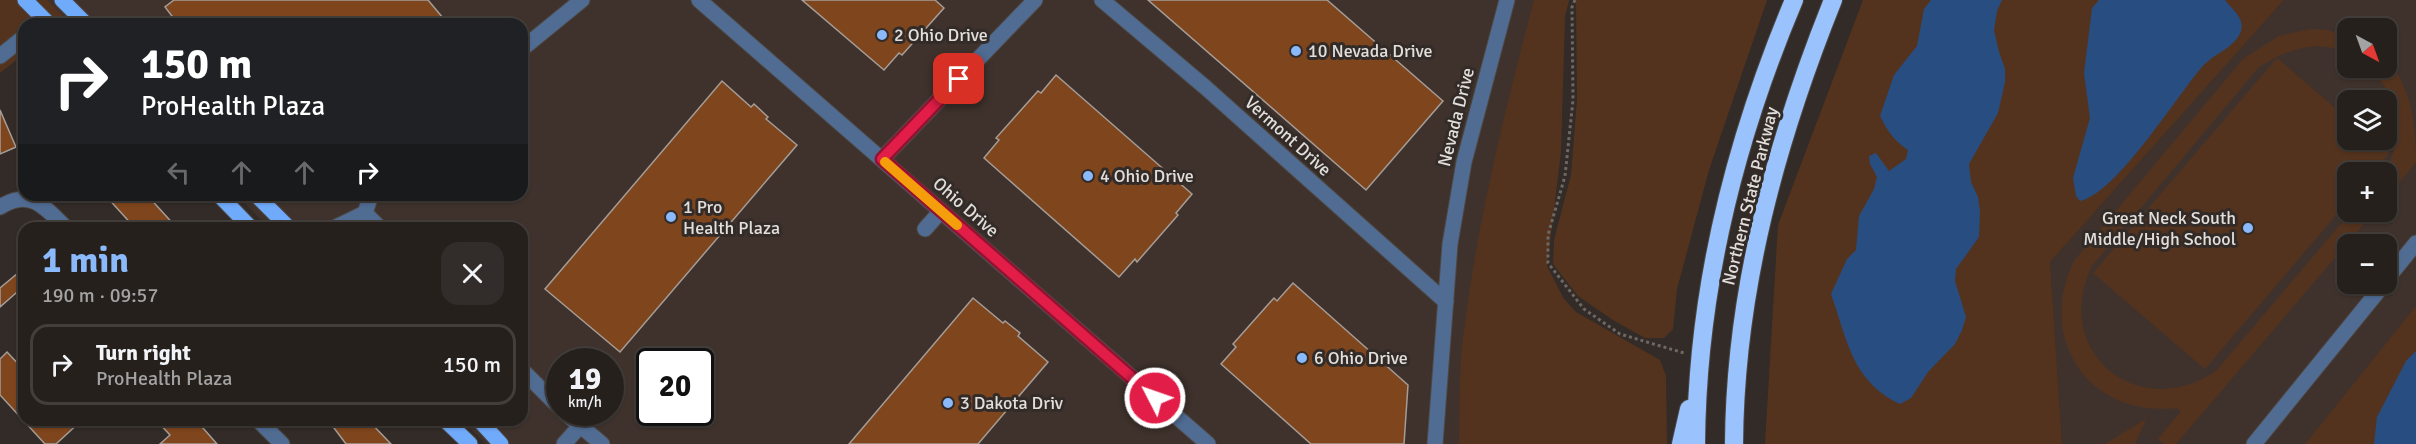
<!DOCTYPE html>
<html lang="en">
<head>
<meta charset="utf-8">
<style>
	body { margin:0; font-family:Signika,sans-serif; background:#322d2a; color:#f1f3f6; height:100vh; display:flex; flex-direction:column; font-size:22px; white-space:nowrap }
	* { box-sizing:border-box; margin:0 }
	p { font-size:20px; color:#a4a3a4 }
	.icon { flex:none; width:33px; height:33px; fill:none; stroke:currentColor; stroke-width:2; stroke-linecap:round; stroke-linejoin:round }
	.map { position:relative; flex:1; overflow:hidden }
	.side { position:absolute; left:18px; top:222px; width:510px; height:204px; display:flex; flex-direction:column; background:#26201d; border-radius:18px; box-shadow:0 2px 4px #0004,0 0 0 2px #423e3b }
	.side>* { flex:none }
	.guide { position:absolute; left:18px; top:18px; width:510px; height:183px; border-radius:18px; box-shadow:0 2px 4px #0004,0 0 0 2px #423e3b; background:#202124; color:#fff; overflow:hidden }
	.needle { width:39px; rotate:139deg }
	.fabs { position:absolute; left:2337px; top:18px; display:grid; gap:12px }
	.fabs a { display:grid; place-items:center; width:60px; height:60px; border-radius:12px; background:#26201d; box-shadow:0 2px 4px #0004,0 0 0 2px #423e3b; font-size:30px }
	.speed { position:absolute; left:546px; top:348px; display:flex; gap:12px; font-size:30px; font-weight:700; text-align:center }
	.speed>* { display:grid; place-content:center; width:78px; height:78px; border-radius:50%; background:#26201d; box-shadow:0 2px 4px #0004,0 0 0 2px #423e3b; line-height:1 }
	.speed small { font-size:15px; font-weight:400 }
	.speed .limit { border:3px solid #111; border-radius:9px; background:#fff; color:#111 }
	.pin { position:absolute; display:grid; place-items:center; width:51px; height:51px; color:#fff; margin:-26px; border-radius:12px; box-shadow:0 3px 9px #0006 }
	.me { position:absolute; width:66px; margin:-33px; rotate:311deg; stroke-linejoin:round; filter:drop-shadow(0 0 4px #0008) }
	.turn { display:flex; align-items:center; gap:21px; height:126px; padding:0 24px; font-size:27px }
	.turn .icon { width:78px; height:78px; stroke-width:2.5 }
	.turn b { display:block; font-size:42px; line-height:51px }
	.lanes { display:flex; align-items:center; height:57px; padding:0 24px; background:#0003; justify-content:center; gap:30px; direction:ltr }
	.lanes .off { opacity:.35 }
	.round { display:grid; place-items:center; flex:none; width:63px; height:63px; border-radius:18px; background:#322d2a }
	.head { display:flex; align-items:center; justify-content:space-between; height:102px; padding:0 24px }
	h1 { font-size:36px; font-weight:700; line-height:45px; color:#8abafc }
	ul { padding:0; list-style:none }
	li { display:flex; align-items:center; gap:18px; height:81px; margin:0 12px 9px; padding:0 12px; border:3px solid #423e3b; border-radius:18px }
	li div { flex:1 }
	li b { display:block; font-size:22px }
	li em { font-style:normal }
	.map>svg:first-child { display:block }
	.built { fill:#3f322c; fill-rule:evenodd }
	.green { fill:#54331e }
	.water { fill:#284d80 }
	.building { fill:#7f451d; stroke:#a59d98; stroke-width:1.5 }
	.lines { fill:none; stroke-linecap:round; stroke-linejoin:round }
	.minor-casing { stroke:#4e4844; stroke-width:17 }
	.major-casing { stroke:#4e4844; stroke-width:17 }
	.highway-casing { stroke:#4e4844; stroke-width:20 }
	.path { stroke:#6e6864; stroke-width:3; stroke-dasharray:3 3; stroke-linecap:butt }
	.minor { stroke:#506c93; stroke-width:15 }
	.major { stroke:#70aafa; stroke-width:15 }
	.highway { stroke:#9ac3fd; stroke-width:18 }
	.route-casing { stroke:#92132f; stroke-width:15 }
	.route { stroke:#e11d48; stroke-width:10 }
	.slow { stroke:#f59e0b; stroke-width:10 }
	.poi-dot { fill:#8abafc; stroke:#322b27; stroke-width:2 }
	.labels { text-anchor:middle; stroke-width:6; stroke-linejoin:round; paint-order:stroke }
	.poi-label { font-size:18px; fill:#e2dedb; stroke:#322b27; text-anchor:start }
	.street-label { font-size:18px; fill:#e2dedb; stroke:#322b27 }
</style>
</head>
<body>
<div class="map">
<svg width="2416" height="444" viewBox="0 0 2416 444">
	<rect width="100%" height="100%" fill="#322b27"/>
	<!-- built -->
	<g class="built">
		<path d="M47,0H1565L1493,444H486L461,420H522V228H269L237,195H522V24H71ZM560,362H610V412H560ZM650,362H700V412H650Z"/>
		<path d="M2284,0H2416V306L2305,444H2062L2050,262ZM2348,28H2386V68H2348ZM2348,100H2386V140H2348ZM2348,172H2386V212H2348ZM2348,244H2386V284H2348Z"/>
	</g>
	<!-- green -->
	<g class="green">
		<path d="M0,0H47L68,21L64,24H24V54L0,73Z"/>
		<path d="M1534,0H1569L1565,17L1561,152L1547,266L1564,299L1576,312L1660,360L1666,376L1667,444H1459C1460,412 1459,380 1462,348C1475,231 1504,114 1534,0Z"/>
		<path d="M1576,0H1767L1709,170L1677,289L1673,329L1664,338H1645L1613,320L1578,296L1553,264L1554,240L1571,175L1577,100Z"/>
		<path d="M1863,0H2284L2050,262L2062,444H1765L1778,225Z"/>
		<path d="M2311,29L2327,30L2347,35V53C2316,38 2286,50 2259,67L2092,266C2050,351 2138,424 2216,371L2351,212H2374L2176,444H2164L2158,439L2181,411L2177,408C2089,418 2036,339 2074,261L2243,59L2279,36Z"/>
		<path d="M2277,58L2347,118L2348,140H2373L2389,153L2373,172H2348L2347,202L2205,369L2093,273Z"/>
		<path d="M2387,59C2412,90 2416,124 2416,162L2387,197L2386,172H2384C2407,138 2398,96 2370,68H2386Z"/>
		<path d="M2416,306V444H2305Z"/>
		<path d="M2146,419L2135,444H2105Z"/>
	</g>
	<!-- water -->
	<g class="water">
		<path d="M1931,0H2002L1997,11L1994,30L1999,52L2005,69V82L1998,113L1969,164L1971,182L1978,197L1980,212L1979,237L1956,269L1955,281L1966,317L1962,330L1955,344L1928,372L1911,398L1900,404C1852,382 1847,339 1831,294L1847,259L1856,250L1859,216L1874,189L1877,177L1870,164L1869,156L1876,153L1889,171L1906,159L1908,150C1894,141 1887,130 1880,116L1894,75L1917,46L1924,9Z"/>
		<path d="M2099,0H2225C2231,9 2245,17 2241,31C2235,48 2214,53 2202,67C2175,98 2117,193 2080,201L2076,196L2073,178L2090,118L2084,73L2092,8Z"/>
		<path d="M2416,351V444H2374L2377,417L2406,361Z"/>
	</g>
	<!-- building -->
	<g class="building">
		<path d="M174,0H428L448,24H431L426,18L419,24H178L165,7Z"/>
		<path d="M802,0H935L944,8L902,55L899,53L884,70Z"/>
		<path d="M1148,0H1327L1443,101L1366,190Z"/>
		<path d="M1056,75L1192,194L1176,213L1178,215L1137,262L1135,259L1119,277L984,158L999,140L996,138L1038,91L1041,93Z"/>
		<path d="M722,81L751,107L754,104L768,117L766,119L797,145L620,352L545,289Z"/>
		<path d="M0,110L16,147L0,154Z"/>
		<path d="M105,195H147L177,228H135Z"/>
		<path d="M24,268V286L0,307V288Z"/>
		<path d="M1293,283L1408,385L1404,444H1311L1221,364L1236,347L1233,344L1274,298L1277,301Z"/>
		<path d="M973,298L1003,323L1005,321L1020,333L1018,336L1048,362L978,444H849Z"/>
		<path d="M7,352L24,370V420H82L56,444H45L0,395V359Z"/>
		<path d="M156,420H196L217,444H160L170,435Z"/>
		<path d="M328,420H368L391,444H346Z"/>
	</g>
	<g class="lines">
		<!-- minor casing -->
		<g class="minor-casing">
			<g id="minor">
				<path d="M699,0L1208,444"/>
				<path d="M1102,0L1205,87L1446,302"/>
				<path d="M522,49L582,0"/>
				<path d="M0,56L24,37"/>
				<path d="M882,159L1035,0"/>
				<path d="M0,207C30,188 45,207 66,228"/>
				<path d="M365,213L380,228"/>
				<path d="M365,213L371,195"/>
				<path d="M334,228L365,213"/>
				<path d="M925,229L941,211"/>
				<path d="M2386,280L2416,243"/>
				<path d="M522,370L560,408"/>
				<path d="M564,412L602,444"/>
				<path d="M258,420L282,444"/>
				<path d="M564,444L580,426"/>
				<path d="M1435,444L1450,244L1464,162L1507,0"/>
				<path d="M2254,444L2384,284"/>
			</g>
		</g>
		<!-- major casing -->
		<g class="major-casing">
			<g id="major">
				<path d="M25,0L49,24"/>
				<path d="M62,0L86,24"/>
				<path d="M219,195L251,228"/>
				<path d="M256,195L289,228"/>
				<path d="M445,420L470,444"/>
				<path d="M479,420L501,444"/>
			</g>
		</g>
		<!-- highway casing -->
		<g class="highway-casing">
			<g id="highway">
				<path d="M1681,444L1689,409"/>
				<path d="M1696,444C1697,292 1735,140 1794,0"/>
				<path d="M1734,444C1735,290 1776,142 1833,0"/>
			</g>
		</g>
		<!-- path -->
		<path class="path" d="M1575,0L1572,7L1573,100L1565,176L1548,235V263L1584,309L1620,334L1684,353"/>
		<!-- minor -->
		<use href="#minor" class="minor"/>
		<!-- major -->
		<use href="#major" class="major"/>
		<!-- highway -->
		<use href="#highway" class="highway"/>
	</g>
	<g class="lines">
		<!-- route casing -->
		<g class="route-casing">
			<path id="route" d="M959,79L882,159L1155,398"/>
		</g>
		<!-- route -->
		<use href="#route" class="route"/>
		<!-- slow -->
		<path class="slow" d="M885,162L957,225"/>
	</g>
	<!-- markers -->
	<g class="poi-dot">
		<circle cx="882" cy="35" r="6"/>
		<circle cx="1296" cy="51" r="6"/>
		<circle cx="1088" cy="176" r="6"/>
		<circle cx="671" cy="217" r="6"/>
		<circle cx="2248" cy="228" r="6"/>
		<circle cx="1302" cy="358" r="6"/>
		<circle cx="948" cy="403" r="6"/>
	</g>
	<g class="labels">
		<!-- poi labels -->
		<g class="poi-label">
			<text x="894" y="41">2 Ohio Drive</text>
			<text x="1308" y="57">10 Nevada Drive</text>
			<text x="1100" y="182">4 Ohio Drive</text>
			<text x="683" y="213">1 Pro<tspan x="683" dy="21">Health Plaza</tspan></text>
			<text x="2236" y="224" text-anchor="end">Great Neck South<tspan x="2236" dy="21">Middle/High School</tspan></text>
			<text x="1314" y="364">6 Ohio Drive</text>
			<text x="960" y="409">3 Dakota Driv</text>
		</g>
		<!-- street labels -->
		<g class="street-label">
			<text transform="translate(1456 117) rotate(-76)" y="6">Nevada Drive</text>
			<text transform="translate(1288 136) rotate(42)" y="6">Vermont Drive</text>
			<text transform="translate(1750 196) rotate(-76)" y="6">Northern State Parkway</text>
			<text transform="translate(966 207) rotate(41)" y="6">Ohio Drive</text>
		</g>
	</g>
</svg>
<div class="fabs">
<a><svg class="needle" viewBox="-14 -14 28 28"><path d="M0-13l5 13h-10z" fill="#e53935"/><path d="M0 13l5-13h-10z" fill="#a4a3a4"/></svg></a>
<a><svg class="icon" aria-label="layers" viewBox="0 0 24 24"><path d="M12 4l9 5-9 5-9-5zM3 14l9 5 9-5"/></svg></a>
<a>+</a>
<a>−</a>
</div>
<div class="speed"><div>19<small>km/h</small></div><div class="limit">20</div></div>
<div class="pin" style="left:959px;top:79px;background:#d93025"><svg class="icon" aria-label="arrive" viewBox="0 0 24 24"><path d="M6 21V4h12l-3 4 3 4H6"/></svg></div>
<svg class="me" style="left:1155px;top:398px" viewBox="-20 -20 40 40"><circle r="17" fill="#e11d48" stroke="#fff" stroke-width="3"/><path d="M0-11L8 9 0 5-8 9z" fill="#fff"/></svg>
<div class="guide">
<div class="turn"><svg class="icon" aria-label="right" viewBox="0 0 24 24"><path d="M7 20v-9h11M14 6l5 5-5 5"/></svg><div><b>150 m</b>ProHealth Plaza</div></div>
<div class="lanes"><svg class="icon off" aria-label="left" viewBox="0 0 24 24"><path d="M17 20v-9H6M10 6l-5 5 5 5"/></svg><svg class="icon off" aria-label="ahead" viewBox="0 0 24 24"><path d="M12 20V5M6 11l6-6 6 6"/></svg><svg class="icon off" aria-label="ahead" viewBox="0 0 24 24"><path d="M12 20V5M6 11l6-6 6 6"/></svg><svg class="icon" aria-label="right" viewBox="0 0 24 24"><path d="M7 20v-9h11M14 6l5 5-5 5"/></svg></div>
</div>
<section class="side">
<div class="head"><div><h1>1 min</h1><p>190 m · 09:57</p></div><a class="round"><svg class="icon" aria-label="close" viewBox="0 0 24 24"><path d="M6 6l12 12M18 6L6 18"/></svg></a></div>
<ul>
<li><svg class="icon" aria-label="right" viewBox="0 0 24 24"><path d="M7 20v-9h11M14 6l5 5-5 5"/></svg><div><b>Turn right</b><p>ProHealth Plaza</p></div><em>150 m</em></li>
</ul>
</section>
</div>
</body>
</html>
